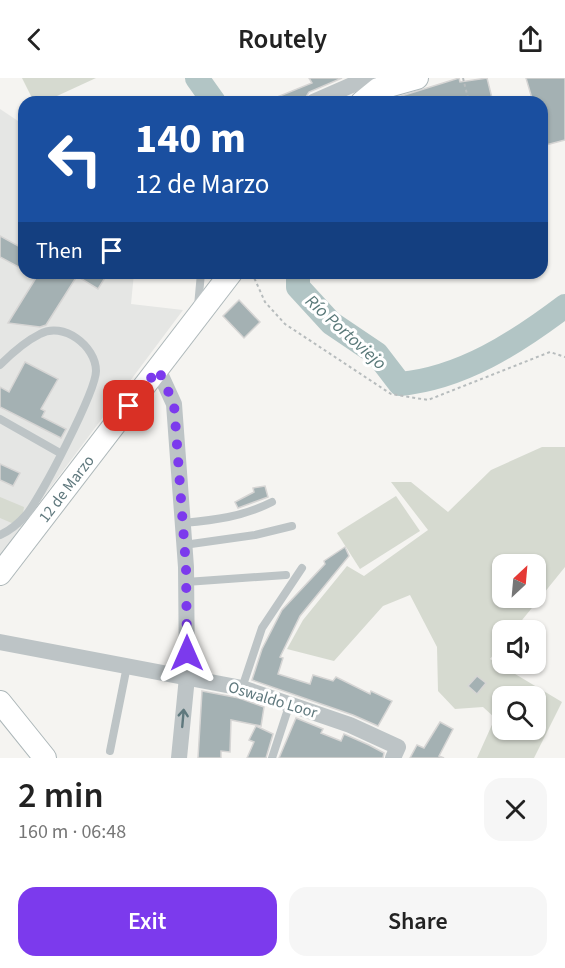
<!DOCTYPE html>
<html lang="en">
<head>
<meta charset="utf-8">
<style>
	body { margin:0; font-family:"Source Sans 3",sans-serif; background:#f6f6f6; color:#222; height:100vh; display:flex; flex-direction:column; font-size:22px; white-space:nowrap }
	* { box-sizing:border-box; margin:0 }
	p { font-size:20px; color:#767676 }
	.icon { flex:none; width:33px; height:33px; fill:none; stroke:currentColor; stroke-width:2; stroke-linecap:round; stroke-linejoin:round }
	.map { position:relative; height:680px; overflow:hidden }
	.sheet { display:flex; flex-direction:column; background:#fff; flex:1 }
	.sheet>* { flex:none }
	.hud { position:absolute; left:18px; top:18px; width:530px; height:183px; border-radius:18px; box-shadow:0 2px 4px #0004; background:#1a4fa0; color:#fff; overflow:hidden }
	.needle { width:39px; rotate:26deg }
	.controls { position:absolute; left:492px; top:476px; display:grid; gap:12px }
	.controls a { display:grid; place-items:center; width:54px; height:54px; border-radius:12px; background:#fff; box-shadow:0 2px 4px #0004; font-size:30px }
	.pin { position:absolute; display:grid; place-items:center; width:51px; height:51px; color:#fff; margin:-26px; border-radius:12px; box-shadow:0 3px 9px #0006 }
	.me { position:absolute; width:66px; margin:-33px; rotate:0deg; stroke-linejoin:round; filter:drop-shadow(0 0 4px #0008) }
	.turn { display:flex; align-items:center; gap:21px; height:126px; padding:0 18px; font-size:27px }
	.turn .icon { width:78px; height:78px; stroke-width:2.5 }
	.turn b { display:block; font-size:42px; line-height:51px }
	.then { display:flex; align-items:center; height:57px; padding:0 18px; background:#0003; gap:12px; font-size:22px }
	.round { display:grid; place-items:center; flex:none; width:63px; height:63px; border-radius:18px; background:#f6f6f6 }
	.head { display:flex; align-items:center; justify-content:space-between; height:102px; padding:0 18px }
	h1 { font-size:36px; font-weight:600; line-height:45px }
	.action { display:flex; gap:12px; margin-top:auto; padding:12px 18px }
	.action a { flex:1; height:69px; border-radius:18px; background:#7c3aed; color:#fff; font-size:24px; font-weight:600; line-height:69px; text-align:center }
	.action a+a { background:#f6f6f6; color:#222 }
	header { display:flex; justify-content:space-between; align-items:center; height:78px; padding:0 18px; background:#fff; font-size:27px; font-weight:600 }
	.map>svg:first-child { display:block }
	.built { fill:#e5e6e4 }
	.green { fill:#d6dad0; fill-rule:evenodd }
	.lines { fill:none; stroke-linecap:round; stroke-linejoin:round }
	.river { stroke:#b2c5c5; stroke-width:24 }
	.building { fill:#a4b1b3; stroke:#d6d5d4; stroke-width:1.5 }
	.secondary-casing { stroke:#adb7b9; stroke-width:24 }
	.path { stroke:#b7bcbd; stroke-width:2; stroke-dasharray:3 3; stroke-linecap:butt }
	.lane { stroke:#bdc4c6; stroke-width:8 }
	.street { stroke:#bdc4c6; stroke-width:16 }
	.secondary { stroke:#fff; stroke-width:22 }
	.oneway { stroke:#5f787d }
	.route { stroke:#7c3aed; stroke-width:10; stroke-dasharray:0 18 }
	.labels { text-anchor:middle; stroke-width:6; stroke-linejoin:round; paint-order:stroke }
	.street-label { font-size:16px; fill:#5f787d; stroke:#fff }
	.water-label { font-size:18px; font-style:italic; fill:#5a7979; stroke:#fff }
</style>
</head>
<body>
<header><svg class="icon" aria-label="back" viewBox="0 0 24 24"><path d="M15 5l-7 7 7 7"/></svg>Routely<svg class="icon" aria-label="share" viewBox="0 0 24 24"><path d="M12 15V3M7 8l5-5 5 5M5 13v7h14v-7"/></svg></header>
<div class="map">
<svg width="565" height="680" viewBox="0 0 565 680">
	<rect width="100%" height="100%" fill="#f5f4f1"/>
	<!-- built -->
	<path class="built" d="M0,31L24,47V195H134L131,226L183,232L0,477Z"/>
	<!-- green -->
	<g class="green">
		<path d="M22,0H96L44,24H34Z"/>
		<path d="M542,369H565V489L514,552H502V566L490,581L562,624L534,680H477L495,640L483,629L455,631L438,613L437,569L410,517L383,528L334,583L287,571L303,542L347,488L364,498L428,452L391,404H411L448,434L491,392ZM502,486H536V519H502ZM502,618H536V651H502Z"/>
		<path d="M396,418L420,453L360,491L337,455Z"/>
		<path d="M0,419L24,429L21,449L0,440Z"/>
	</g>
	<g class="lines">
		<!-- river -->
		<g class="river">
			<path d="M197,0L214,24"/>
			<path d="M298,195V209L331,245L377,276L400,306C462,300 516,265 565,228"/>
		</g>
	</g>
	<!-- building -->
	<g class="building">
		<path d="M309,0H342L309,14L303,24H265L312,5Z"/>
		<path d="M459,0L460,4L487,0L493,24H399L398,19Z"/>
		<path d="M526,0H565V62L542,68V24H533Z"/>
		<path d="M0,158L24,171V192L0,179Z"/>
		<path d="M39,195H108L98,211L77,198L46,247L40,249L8,245Z"/>
		<path d="M239,222L260,244L244,260L223,238Z"/>
		<path d="M25,284L58,301L41,331L45,333L42,339L66,351L61,360L0,329V309L9,314Z"/>
		<path d="M0,386L20,395L13,408L0,402Z"/>
		<path d="M265,408L268,419L238,430L235,424L254,414L253,410Z"/>
		<path d="M345,469L349,478L300,538L280,579L283,580L278,596L310,606L313,597L333,603L336,599L370,616L371,613L392,623L378,648L353,637L252,602L262,571L282,532L325,486L324,483Z"/>
		<path d="M477,598L486,605L477,616L468,608Z"/>
		<path d="M202,613L239,620L264,629L261,648L231,642L230,674L221,673V680H198Z"/>
		<path d="M296,640L323,651L321,655L341,663L344,656L369,667L384,675L383,680H279Z"/>
		<path d="M440,644L453,651L439,678L444,680H410L417,667L424,670Z"/>
		<path d="M256,648L273,656L266,680H247L254,664L249,662Z"/>
	</g>
	<g class="lines">
		<!-- secondary casing -->
		<g class="secondary-casing">
			<g id="secondary">
				<path d="M362,24L378,11L417,0"/>
				<path id="s1" d="M0,496L231,195"/>
				<path d="M0,624L45,680"/>
			</g>
		</g>
		<!-- path -->
		<g class="path">
			<path d="M463,0L469,24"/>
			<path d="M252,195L265,224L285,246L391,316L428,322L550,274L565,279"/>
		</g>
		<!-- lane -->
		<g class="lane">
			<path d="M198,228L201,195"/>
			<path d="M0,287C11,276 26,263 40,256C63,243 96,268 96,293C96,313 40,421 26,437C19,445 9,453 0,457"/>
			<path d="M0,341L60,375"/>
			<path d="M183,445C215,442 242,439 272,424"/>
			<path d="M184,467L255,457L292,448"/>
			<path d="M186,504L286,497"/>
			<path d="M242,610L262,550L302,490"/>
			<path d="M110,673L127,588"/>
			<path d="M272,680L290,625"/>
		</g>
		<!-- street -->
		<g class="street">
			<path d="M313,24L368,0"/>
			<path d="M158,291L174,326L186,489L187,599L179,680"/>
			<path d="M0,564L242,610L350,647L398,669L393,680"/>
		</g>
		<!-- secondary -->
		<use href="#secondary" class="secondary"/>
	</g>
	<!-- one-way arrows -->
	<defs><path id="oneway-shaft" d="M-6 0H5M1.5-3L5.5 0L1.5 3" fill="none" stroke-width="1.6" stroke-linecap="round" stroke-linejoin="round" transform="scale(1.5)"/></defs>
	<use class="oneway" href="#oneway-shaft" transform="translate(183 640) rotate(-85)"/>
	<g class="lines">
		<!-- route -->
		<path class="route" d="M129,328L158,291L174,326L186,489L187,575"/>
	</g>
	<g class="labels">
		<!-- street labels -->
		<g class="street-label">
			<text dy="6" stroke="none"><textPath href="#s1" startOffset="108">12 de Marzo</textPath></text>
			<text transform="translate(273 621) rotate(17)" y="6">Oswaldo Loor</text>
		</g>
		<!-- water labels -->
		<g class="water-label">
			<text transform="translate(346 254) rotate(42)" y="6">Río Portoviejo</text>
		</g>
	</g>
</svg>
<div class="controls">
<a><svg class="needle" viewBox="-14 -14 28 28"><path d="M0-13l5 13h-10z" fill="#e53935"/><path d="M0 13l5-13h-10z" fill="#767676"/></svg></a>
<a><svg class="icon" aria-label="sound" viewBox="0 0 24 24"><path d="M4 9h4l5-4v14l-5-4H4zM17 9q2 3 0 6"/></svg></a>
<a><svg class="icon" aria-label="search" viewBox="0 0 24 24"><circle cx="10" cy="10" r="6"/><path d="M15 15l6 6"/></svg></a>
</div>
<div class="pin" style="left:129px;top:328px;background:#d93025"><svg class="icon" aria-label="arrive" viewBox="0 0 24 24"><path d="M6 21V4h12l-3 4 3 4H6"/></svg></div>
<svg class="me" style="left:187px;top:575px" viewBox="-20 -20 40 40"><path d="M0-17L14 15 0 8-14 15z" fill="#7c3aed" stroke="#fff" stroke-width="4"/></svg>
<div class="hud">
<div class="turn"><svg class="icon" aria-label="left" viewBox="0 0 24 24"><path d="M17 20v-9H6M10 6l-5 5 5 5"/></svg><div><b>140 m</b>12 de Marzo</div></div>
<div class="then">Then<svg class="icon" aria-label="arrive" viewBox="0 0 24 24"><path d="M6 21V4h12l-3 4 3 4H6"/></svg></div>
</div>
</div>
<section class="sheet">
<div class="head"><div><h1>2 min</h1><p>160 m · 06:48</p></div><a class="round"><svg class="icon" aria-label="close" viewBox="0 0 24 24"><path d="M6 6l12 12M18 6L6 18"/></svg></a></div>
<div class="action"><a>Exit</a><a>Share</a></div>
</section>
</body>
</html>
